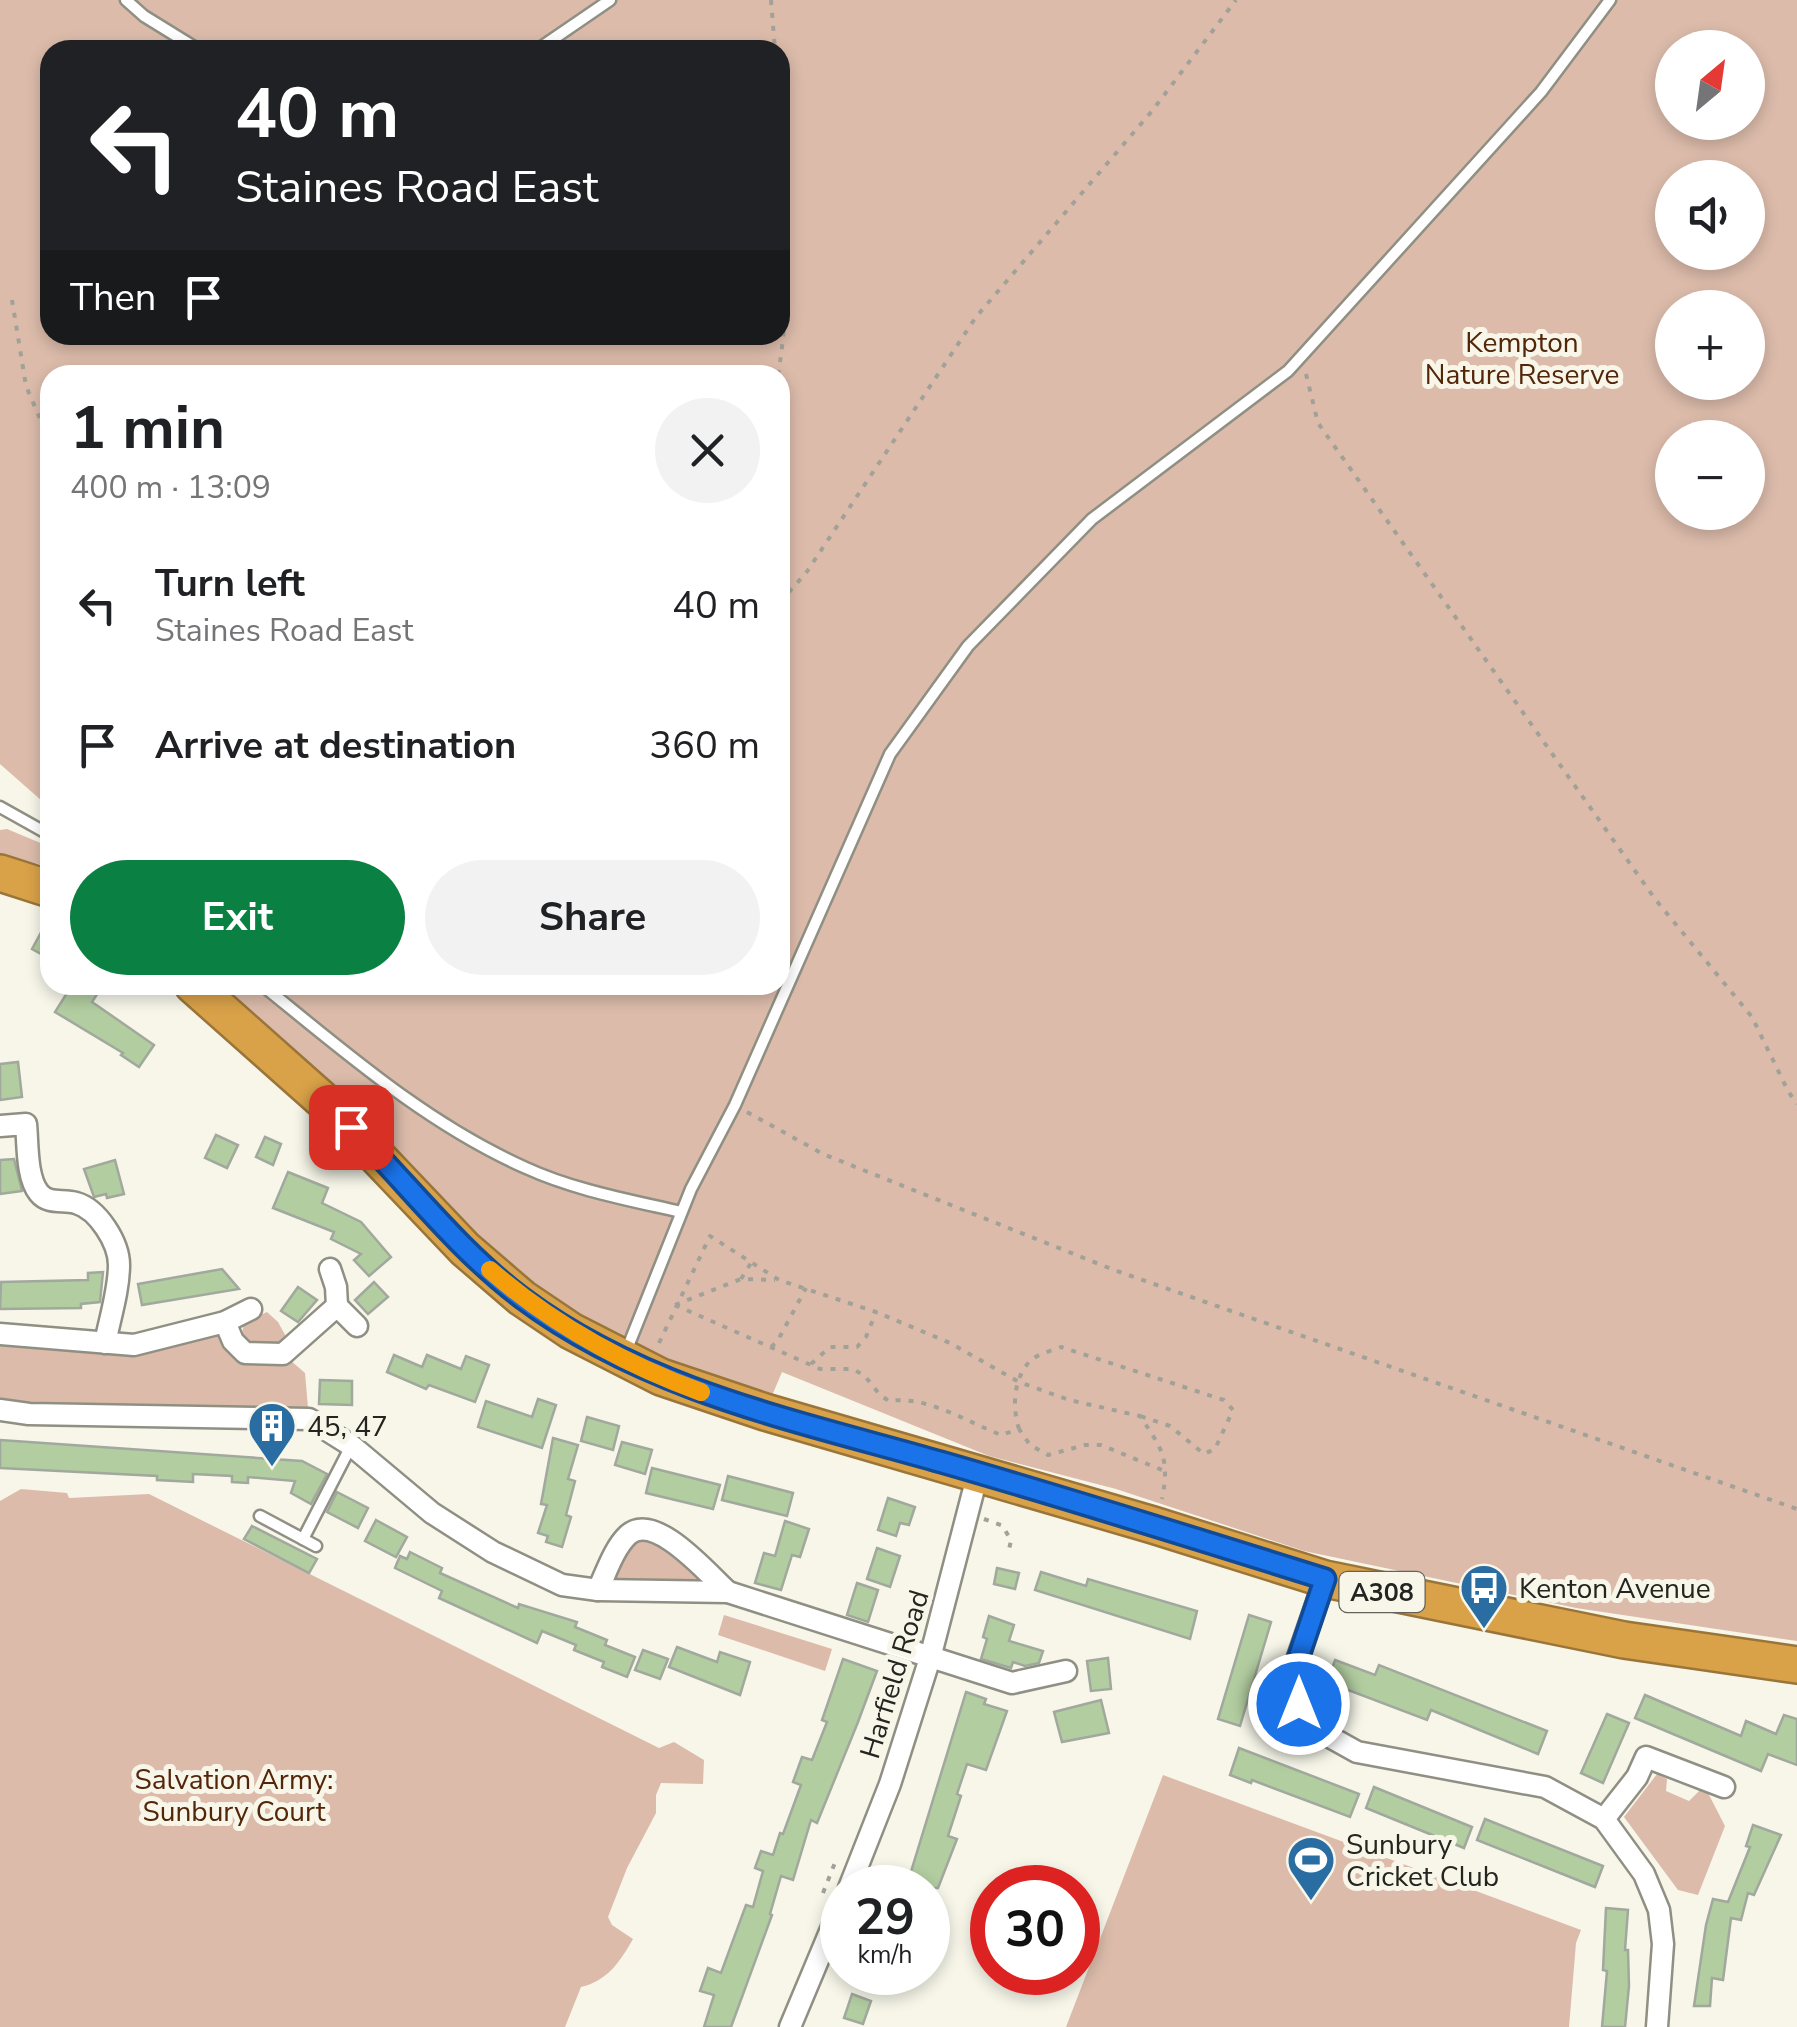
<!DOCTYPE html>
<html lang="en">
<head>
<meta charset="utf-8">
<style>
	body { margin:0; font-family:"Nunito Sans",sans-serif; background:#f2f2f2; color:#202124; height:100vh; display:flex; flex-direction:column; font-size:38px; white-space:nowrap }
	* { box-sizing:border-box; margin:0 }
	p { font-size:32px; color:#757577 }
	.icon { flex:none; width:55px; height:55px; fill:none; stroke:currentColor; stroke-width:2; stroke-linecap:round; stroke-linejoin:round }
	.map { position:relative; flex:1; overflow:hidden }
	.side { position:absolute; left:40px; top:365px; width:750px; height:630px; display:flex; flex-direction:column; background:#fff; border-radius:30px; box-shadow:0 5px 15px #0003 }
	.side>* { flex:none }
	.banner { position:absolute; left:40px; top:40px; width:750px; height:305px; border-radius:30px; box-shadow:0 5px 15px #0003; background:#202124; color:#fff; overflow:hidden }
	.needle { width:65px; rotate:29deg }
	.buttons { position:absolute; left:1655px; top:30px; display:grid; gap:20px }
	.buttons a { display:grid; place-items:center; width:110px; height:110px; border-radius:50%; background:#fff; box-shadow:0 5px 15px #0003; font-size:50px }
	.speed { position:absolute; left:820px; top:1865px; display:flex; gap:20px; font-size:50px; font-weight:700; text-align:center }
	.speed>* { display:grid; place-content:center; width:130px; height:130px; border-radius:50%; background:#fff; box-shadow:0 5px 15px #0003; line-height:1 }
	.speed small { font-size:25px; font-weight:400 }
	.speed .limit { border:15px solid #d22; background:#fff; color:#111 }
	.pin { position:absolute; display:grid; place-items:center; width:85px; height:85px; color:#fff; margin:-42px; border-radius:20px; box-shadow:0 5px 15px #0006 }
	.me { position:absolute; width:110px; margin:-55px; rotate:0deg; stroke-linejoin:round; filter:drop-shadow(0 0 8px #0008) }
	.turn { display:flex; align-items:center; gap:35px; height:210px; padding:0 30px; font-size:45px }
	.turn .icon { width:130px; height:130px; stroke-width:2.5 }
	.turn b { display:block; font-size:70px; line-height:85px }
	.then { display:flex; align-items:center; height:95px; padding:0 30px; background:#0003; gap:20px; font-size:38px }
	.round { display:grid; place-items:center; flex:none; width:105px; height:105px; border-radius:52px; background:#f2f2f2 }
	.summary { display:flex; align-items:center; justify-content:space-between; height:170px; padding:0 30px }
	h1 { font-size:60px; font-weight:700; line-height:75px }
	.primary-button { display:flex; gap:20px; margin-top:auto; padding:20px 30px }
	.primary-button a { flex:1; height:115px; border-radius:60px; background:#0b8043; color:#fff; font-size:40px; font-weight:700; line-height:115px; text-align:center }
	.primary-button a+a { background:#f2f2f2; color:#202124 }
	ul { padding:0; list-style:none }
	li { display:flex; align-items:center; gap:30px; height:140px; padding:0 30px }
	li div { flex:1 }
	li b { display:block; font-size:38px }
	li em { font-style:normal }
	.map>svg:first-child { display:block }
	.green { fill:#dcbbaa; fill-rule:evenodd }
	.building { fill:#b2cda0; stroke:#a1a89d; stroke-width:2.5 }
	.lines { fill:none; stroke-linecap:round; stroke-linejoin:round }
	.lane-casing { stroke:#8f8f83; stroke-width:15 }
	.street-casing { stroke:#8f8f83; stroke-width:25 }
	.highway-casing { stroke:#9a753a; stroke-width:40 }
	.path { stroke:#a2a198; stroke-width:4; stroke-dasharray:5 8; stroke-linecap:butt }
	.lane { stroke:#fff; stroke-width:10 }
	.street { stroke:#fff; stroke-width:20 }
	.highway { stroke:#d9a148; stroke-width:35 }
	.route-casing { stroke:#114b97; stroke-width:25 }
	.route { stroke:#1a73e8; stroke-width:18 }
	.slow { stroke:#f59e0b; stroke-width:18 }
	.labels { text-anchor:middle; stroke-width:10; stroke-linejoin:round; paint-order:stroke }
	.shield { fill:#f7f6e9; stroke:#63635c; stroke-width:2.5 }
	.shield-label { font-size:25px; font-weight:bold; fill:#242420 }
	.park-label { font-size:28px; fill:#532509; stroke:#f7f6e9 }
	.poi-label { font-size:28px; fill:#242420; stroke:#f7f6e9; text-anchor:start }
	.street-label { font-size:28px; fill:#242420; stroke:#f7f6e9 }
</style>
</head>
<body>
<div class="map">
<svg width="1797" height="2027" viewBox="0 0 1797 2027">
	<rect width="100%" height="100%" fill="#f7f6e9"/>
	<!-- green -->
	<g class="green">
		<path d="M0,0H1797V1641L1576,1608L1304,1551L1116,1489L989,1456L782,1372L765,1412L571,1331L193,985H780V375H50V808L0,764ZM1672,48H1748V122H1672ZM50,50H780V335H50ZM1672,178H1748V252H1672ZM1672,308H1748V382H1672ZM1672,438H1748V512H1672Z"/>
		<path d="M7,829L50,847V867L0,854V830Z"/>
		<path d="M267,1312L278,1322L289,1342C270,1347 256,1350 242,1334L244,1322Z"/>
		<path d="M225,1322L233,1341L283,1354L305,1373L309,1419L0,1410V1334L134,1345Z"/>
		<path d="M21,1489L67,1493L69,1498L149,1494L659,1748L674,1742L704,1760L703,1784L661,1783L656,1795V1813L627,1868L608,1917L612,1925L633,1939C620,1962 607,1981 581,1987L565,2027H0V1501Z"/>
		<path d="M646,1529L728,1592L598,1590L623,1539Z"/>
		<path d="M724,1615L832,1649L825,1671L718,1635Z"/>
		<path d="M1657,1774L1667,1779L1666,1791L1689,1801L1700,1790L1708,1793L1725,1826L1698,1895L1678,1890L1624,1817Z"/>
		<path d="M1163,1775L1581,1930L1576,1943L1569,2027H1066Z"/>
	</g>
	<!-- building -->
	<g class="building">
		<path d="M50,916V959L32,949Z"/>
		<path d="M72,985H103L92,1002L154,1045L139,1067L121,1055L123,1053L55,1012Z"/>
		<path d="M18,1062L22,1097L0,1100V1064Z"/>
		<path d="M216,1135L238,1145L227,1168L205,1158Z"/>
		<path d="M265,1137L281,1144L273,1165L256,1157Z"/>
		<path d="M14,1159L22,1191L0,1194V1160Z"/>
		<path d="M115,1160L124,1194L107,1198L106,1194L94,1197L84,1169Z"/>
		<path d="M288,1172L328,1188L322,1203L361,1222L391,1257L369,1276L354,1260L361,1254L331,1239L334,1232L273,1208Z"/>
		<path d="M222,1269L239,1289L142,1305L138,1284Z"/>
		<path d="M103,1272L100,1302L81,1304V1308L0,1309L1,1282L88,1280V1273Z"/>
		<path d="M374,1282L388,1297L368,1314L355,1300Z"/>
		<path d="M298,1287L317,1300L298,1322L281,1311Z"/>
		<path d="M394,1355L422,1367L427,1355L461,1369L466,1356L489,1365L475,1402L429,1385L426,1389L387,1372Z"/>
		<path d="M320,1380L352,1381V1405L319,1404Z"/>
		<path d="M538,1399L556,1405L542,1448L478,1427L486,1401L532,1417Z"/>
		<path d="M587,1417L619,1426L613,1450L581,1441Z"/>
		<path d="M553,1438L578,1445L568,1479L575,1481L566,1515L571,1517L562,1547L546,1542L548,1536L538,1533L547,1505L541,1504Z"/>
		<path d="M0,1440L302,1461L327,1474L311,1504L291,1493L295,1481L248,1477V1483L232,1482V1476L193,1474V1482L157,1480V1476L0,1468Z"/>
		<path d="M622,1442L652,1450L645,1474L615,1465Z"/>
		<path d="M652,1468L720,1485L713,1509L646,1493Z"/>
		<path d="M728,1476L793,1493L787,1516L722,1500Z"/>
		<path d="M337,1492L368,1508L358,1528L327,1512Z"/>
		<path d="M888,1498L915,1507L909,1525L900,1523L896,1536L878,1530Z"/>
		<path d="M376,1520L407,1537L396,1557L365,1541Z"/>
		<path d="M785,1521L809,1529L800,1557L792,1555L781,1590L755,1583L764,1553L775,1556Z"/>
		<path d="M252,1526L317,1559L309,1573L244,1539Z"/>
		<path d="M877,1548L900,1556L890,1587L867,1579Z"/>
		<path d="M410,1552L442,1568L440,1573L518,1608L519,1604L577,1622L575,1627L607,1640L605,1645L635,1657L627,1677L602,1667L604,1662L574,1650L576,1645L542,1631L537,1643L439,1598L442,1591L395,1568L400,1556L407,1559Z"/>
		<path d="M997,1568L1019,1573L1015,1589L994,1584Z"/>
		<path d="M1041,1572L1086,1586L1088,1579L1197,1611L1190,1639L1035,1590Z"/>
		<path d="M857,1583L878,1590L868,1622L847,1615Z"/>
		<path d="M1249,1615L1271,1622L1240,1726L1218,1719Z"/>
		<path d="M989,1616L1014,1625L1009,1641L1043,1651L1039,1663L1025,1666L1013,1662L1011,1668L981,1659L987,1639L983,1637Z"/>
		<path d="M677,1647L717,1662L720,1652L750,1662L740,1695L669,1667Z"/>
		<path d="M643,1650L668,1659L660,1679L635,1670Z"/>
		<path d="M1108,1658L1111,1689L1091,1691L1087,1661Z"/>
		<path d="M843,1659L877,1671L858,1722L817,1823L811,1820L793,1880L781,1876L770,1914L772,1915L731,2027H704L714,1995L700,1991L708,1968L721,1973L746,1905L753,1907L763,1871L755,1868L761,1851L773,1855L780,1833L783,1834L801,1785L793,1782L802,1757L812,1760L827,1722L822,1720Z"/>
		<path d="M1335,1660L1375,1675L1379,1665L1547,1731L1538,1754L1431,1710L1427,1720L1327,1682Z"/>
		<path d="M966,1692L986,1699L984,1704L1007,1711L986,1770L967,1764L957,1794L961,1796L948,1836L957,1839L938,1888H906Z"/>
		<path d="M1645,1695L1741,1736L1746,1721L1776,1734L1784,1715L1797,1719V1765L1768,1754L1761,1771L1635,1718Z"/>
		<path d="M1101,1700L1109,1733L1062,1742L1054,1712Z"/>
		<path d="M1607,1714L1629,1723L1603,1783L1581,1773Z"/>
		<path d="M1239,1748L1359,1794L1350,1817L1252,1780L1251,1783L1230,1775Z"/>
		<path d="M1374,1787L1472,1827L1464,1848L1366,1808Z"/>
		<path d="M1485,1819L1603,1866L1595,1887L1477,1840Z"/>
		<path d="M1753,1825L1781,1835L1754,1895L1748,1893L1741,1920L1731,1918L1723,1980L1712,1978L1710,2006H1694L1706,1925L1713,1899L1728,1902L1750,1847L1746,1846Z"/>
		<path d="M1606,1908L1628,1910L1625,1950H1628L1629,1986L1625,2027H1602L1607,1971L1603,1970Z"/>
		<path d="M852,1994L871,2001L863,2024L844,2018Z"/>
	</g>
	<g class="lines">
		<!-- lane casing -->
		<g class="lane-casing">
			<g id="lane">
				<path d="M126,0L144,16L199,50"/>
				<path d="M537,50L610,0"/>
				<path d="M0,807L50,835"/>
				<path d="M262,985C346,1053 427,1124 526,1168C574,1190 629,1200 681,1212"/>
				<path d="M625,1354L691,1189L735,1105L890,754L968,646L1092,519L1288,371L1541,92L1610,0"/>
				<path d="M260,1516L316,1546"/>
				<path d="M303,1539L351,1446"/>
			</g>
		</g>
		<!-- street casing -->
		<g class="street-casing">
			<g id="street">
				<path d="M0,1126L26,1124C28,1143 26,1177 39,1193C49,1205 63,1199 76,1203C98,1209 119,1243 119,1265C119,1290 110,1318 105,1343"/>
				<path d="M337,1306L357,1326"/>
				<path d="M225,1322L233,1341L245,1353L283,1354L337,1306L336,1287L330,1269"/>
				<path d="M0,1334L134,1345L225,1322L251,1309"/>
				<path d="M0,1410L29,1414L309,1419L352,1446L432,1513L493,1552L562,1585L598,1590L728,1592L1012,1683L1066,1671"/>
				<path d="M1325,1579L1293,1671L1299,1704L1321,1732L1357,1752L1545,1787L1604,1819L1644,1874L1659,1910L1663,1944L1657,2027"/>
				<path d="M598,1590C606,1573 614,1548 628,1535C655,1511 708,1574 728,1592"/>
				<path d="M1604,1819L1637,1777L1646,1757L1724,1787"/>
				<path d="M849,1888L890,1784L930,1658L978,1473"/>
				<path d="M790,2027L842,1903"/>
			</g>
		</g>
		<!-- highway casing -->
		<g class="highway-casing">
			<g id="highway">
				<path d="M0,873L50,889"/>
				<path d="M193,985L327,1104L465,1249L522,1298L571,1331L661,1377L765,1412L1153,1525L1325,1579L1624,1640L1797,1665"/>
			</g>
		</g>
		<!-- path -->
		<g class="path">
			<path d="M771,0L775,50"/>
			<path d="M12,300L26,386L50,442"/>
			<path d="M1306,374L1318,423L1655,899L1752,1017L1788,1091L1797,1104"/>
			<path d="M778,375C792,292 786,211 780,127"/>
			<path d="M46,566L50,587"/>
			<path d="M780,602L806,573L976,317L1152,111L1236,0"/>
			<path d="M747,1112L823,1154L1114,1270L1797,1509"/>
			<path d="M741,1279L751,1263"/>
			<path d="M675,1305L820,1369H852L864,1375L880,1395L889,1401C925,1395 968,1422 1001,1435L1019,1429L1030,1445L1048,1455L1085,1445H1101L1167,1472"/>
			<path d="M675,1305L741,1279L775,1280"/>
			<path d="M659,1343L710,1236L779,1280L876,1312L950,1343L1019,1382L1069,1400L1140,1416C1162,1449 1170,1458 1162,1499"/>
			<path d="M771,1347L777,1342L806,1288"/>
			<path d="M811,1364L830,1347H857L866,1337L876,1312"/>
			<path d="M1019,1429C1012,1407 1013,1378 1031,1360C1038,1354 1053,1350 1061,1347L1224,1400L1233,1410L1215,1449L1204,1454L1170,1426L1140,1416"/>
			<path d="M984,1519L1003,1526L1011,1541L1009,1549"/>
			<path d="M823,1893L836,1860"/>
		</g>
		<!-- lane -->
		<use href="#lane" class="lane"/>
		<!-- street -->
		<use href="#street" class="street"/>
		<!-- highway -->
		<use href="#highway" class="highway"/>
	</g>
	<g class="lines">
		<!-- route casing -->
		<g class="route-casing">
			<path id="route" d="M351,1127C408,1184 457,1249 522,1298C645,1390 797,1421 941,1462C1070,1499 1197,1539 1325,1579L1294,1671L1299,1704"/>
		</g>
		<!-- route -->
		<use href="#route" class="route"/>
		<!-- slow -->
		<path class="slow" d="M490,1270C552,1324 624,1364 701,1392"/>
	</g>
	<!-- icons -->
	<defs>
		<g id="building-pin" transform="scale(2.5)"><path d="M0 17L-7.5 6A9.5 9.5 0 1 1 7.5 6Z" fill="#296da2" stroke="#f7f6e9"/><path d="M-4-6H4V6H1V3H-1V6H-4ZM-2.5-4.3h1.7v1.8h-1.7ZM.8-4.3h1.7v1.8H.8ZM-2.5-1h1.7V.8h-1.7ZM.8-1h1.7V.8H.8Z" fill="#fff"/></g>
		<g id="bus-pin" transform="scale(2.5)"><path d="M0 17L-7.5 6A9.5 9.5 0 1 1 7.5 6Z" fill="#296da2" stroke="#f7f6e9"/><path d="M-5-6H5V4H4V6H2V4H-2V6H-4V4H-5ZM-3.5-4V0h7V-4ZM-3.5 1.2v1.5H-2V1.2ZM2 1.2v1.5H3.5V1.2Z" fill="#fff"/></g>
		<g id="stadium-pin" transform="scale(2.5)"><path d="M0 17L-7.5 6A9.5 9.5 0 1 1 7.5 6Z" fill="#296da2" stroke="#f7f6e9"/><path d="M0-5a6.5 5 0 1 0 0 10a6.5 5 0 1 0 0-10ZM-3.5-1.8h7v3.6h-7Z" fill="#fff"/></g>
	</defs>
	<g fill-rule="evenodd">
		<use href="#building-pin" x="272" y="1426"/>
		<use href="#bus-pin" x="1484" y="1588"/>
		<use href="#stadium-pin" x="1311" y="1860"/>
	</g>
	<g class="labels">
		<!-- shield labels -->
		<rect class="shield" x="1339.5" y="1572" width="85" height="40" rx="8"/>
		<g class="shield-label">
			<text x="1382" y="1601">A308</text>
		</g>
		<!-- park labels -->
		<g class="park-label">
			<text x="1522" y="352">Kempton<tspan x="1522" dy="32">Nature Reserve</tspan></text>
			<text x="234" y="1789">Salvation Army:<tspan x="234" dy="32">Sunbury Court</tspan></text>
		</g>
		<!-- poi labels -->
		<g class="poi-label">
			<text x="307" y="1436">45, 47</text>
			<text x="1519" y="1598">Kenton Avenue</text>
			<text x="1346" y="1854">Sunbury<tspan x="1346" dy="32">Cricket Club</tspan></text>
		</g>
		<!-- street labels -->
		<g class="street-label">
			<text transform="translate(894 1674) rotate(-73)" y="10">Harfield Road</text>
		</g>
	</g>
</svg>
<div class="buttons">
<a><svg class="needle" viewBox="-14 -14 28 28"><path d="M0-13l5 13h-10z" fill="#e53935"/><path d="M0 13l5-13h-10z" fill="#757577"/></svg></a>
<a><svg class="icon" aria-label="sound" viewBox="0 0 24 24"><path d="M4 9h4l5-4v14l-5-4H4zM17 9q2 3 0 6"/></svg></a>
<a>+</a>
<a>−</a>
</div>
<div class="speed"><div>29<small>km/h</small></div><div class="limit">30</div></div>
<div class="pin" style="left:351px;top:1127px;background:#d93025"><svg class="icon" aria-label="arrive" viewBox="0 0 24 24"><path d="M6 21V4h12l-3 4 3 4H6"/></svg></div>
<svg class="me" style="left:1299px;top:1704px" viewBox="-20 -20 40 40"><circle r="17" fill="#1a73e8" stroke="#fff" stroke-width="3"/><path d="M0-11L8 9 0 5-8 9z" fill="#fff"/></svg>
<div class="banner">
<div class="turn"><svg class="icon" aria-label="left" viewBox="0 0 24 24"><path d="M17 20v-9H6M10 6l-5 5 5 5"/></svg><div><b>40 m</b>Staines Road East</div></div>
<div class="then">Then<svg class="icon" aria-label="arrive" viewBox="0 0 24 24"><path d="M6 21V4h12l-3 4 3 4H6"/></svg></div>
</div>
<section class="side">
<div class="summary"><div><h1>1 min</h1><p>400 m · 13:09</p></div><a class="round"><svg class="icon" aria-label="close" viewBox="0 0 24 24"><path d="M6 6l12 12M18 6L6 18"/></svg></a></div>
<ul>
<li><svg class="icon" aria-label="left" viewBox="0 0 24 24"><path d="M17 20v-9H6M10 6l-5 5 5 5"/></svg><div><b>Turn left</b><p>Staines Road East</p></div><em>40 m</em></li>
<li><svg class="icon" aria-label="arrive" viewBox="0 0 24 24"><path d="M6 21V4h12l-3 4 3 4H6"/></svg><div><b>Arrive at destination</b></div><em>360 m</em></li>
</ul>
<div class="primary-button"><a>Exit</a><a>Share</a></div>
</section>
</div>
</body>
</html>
